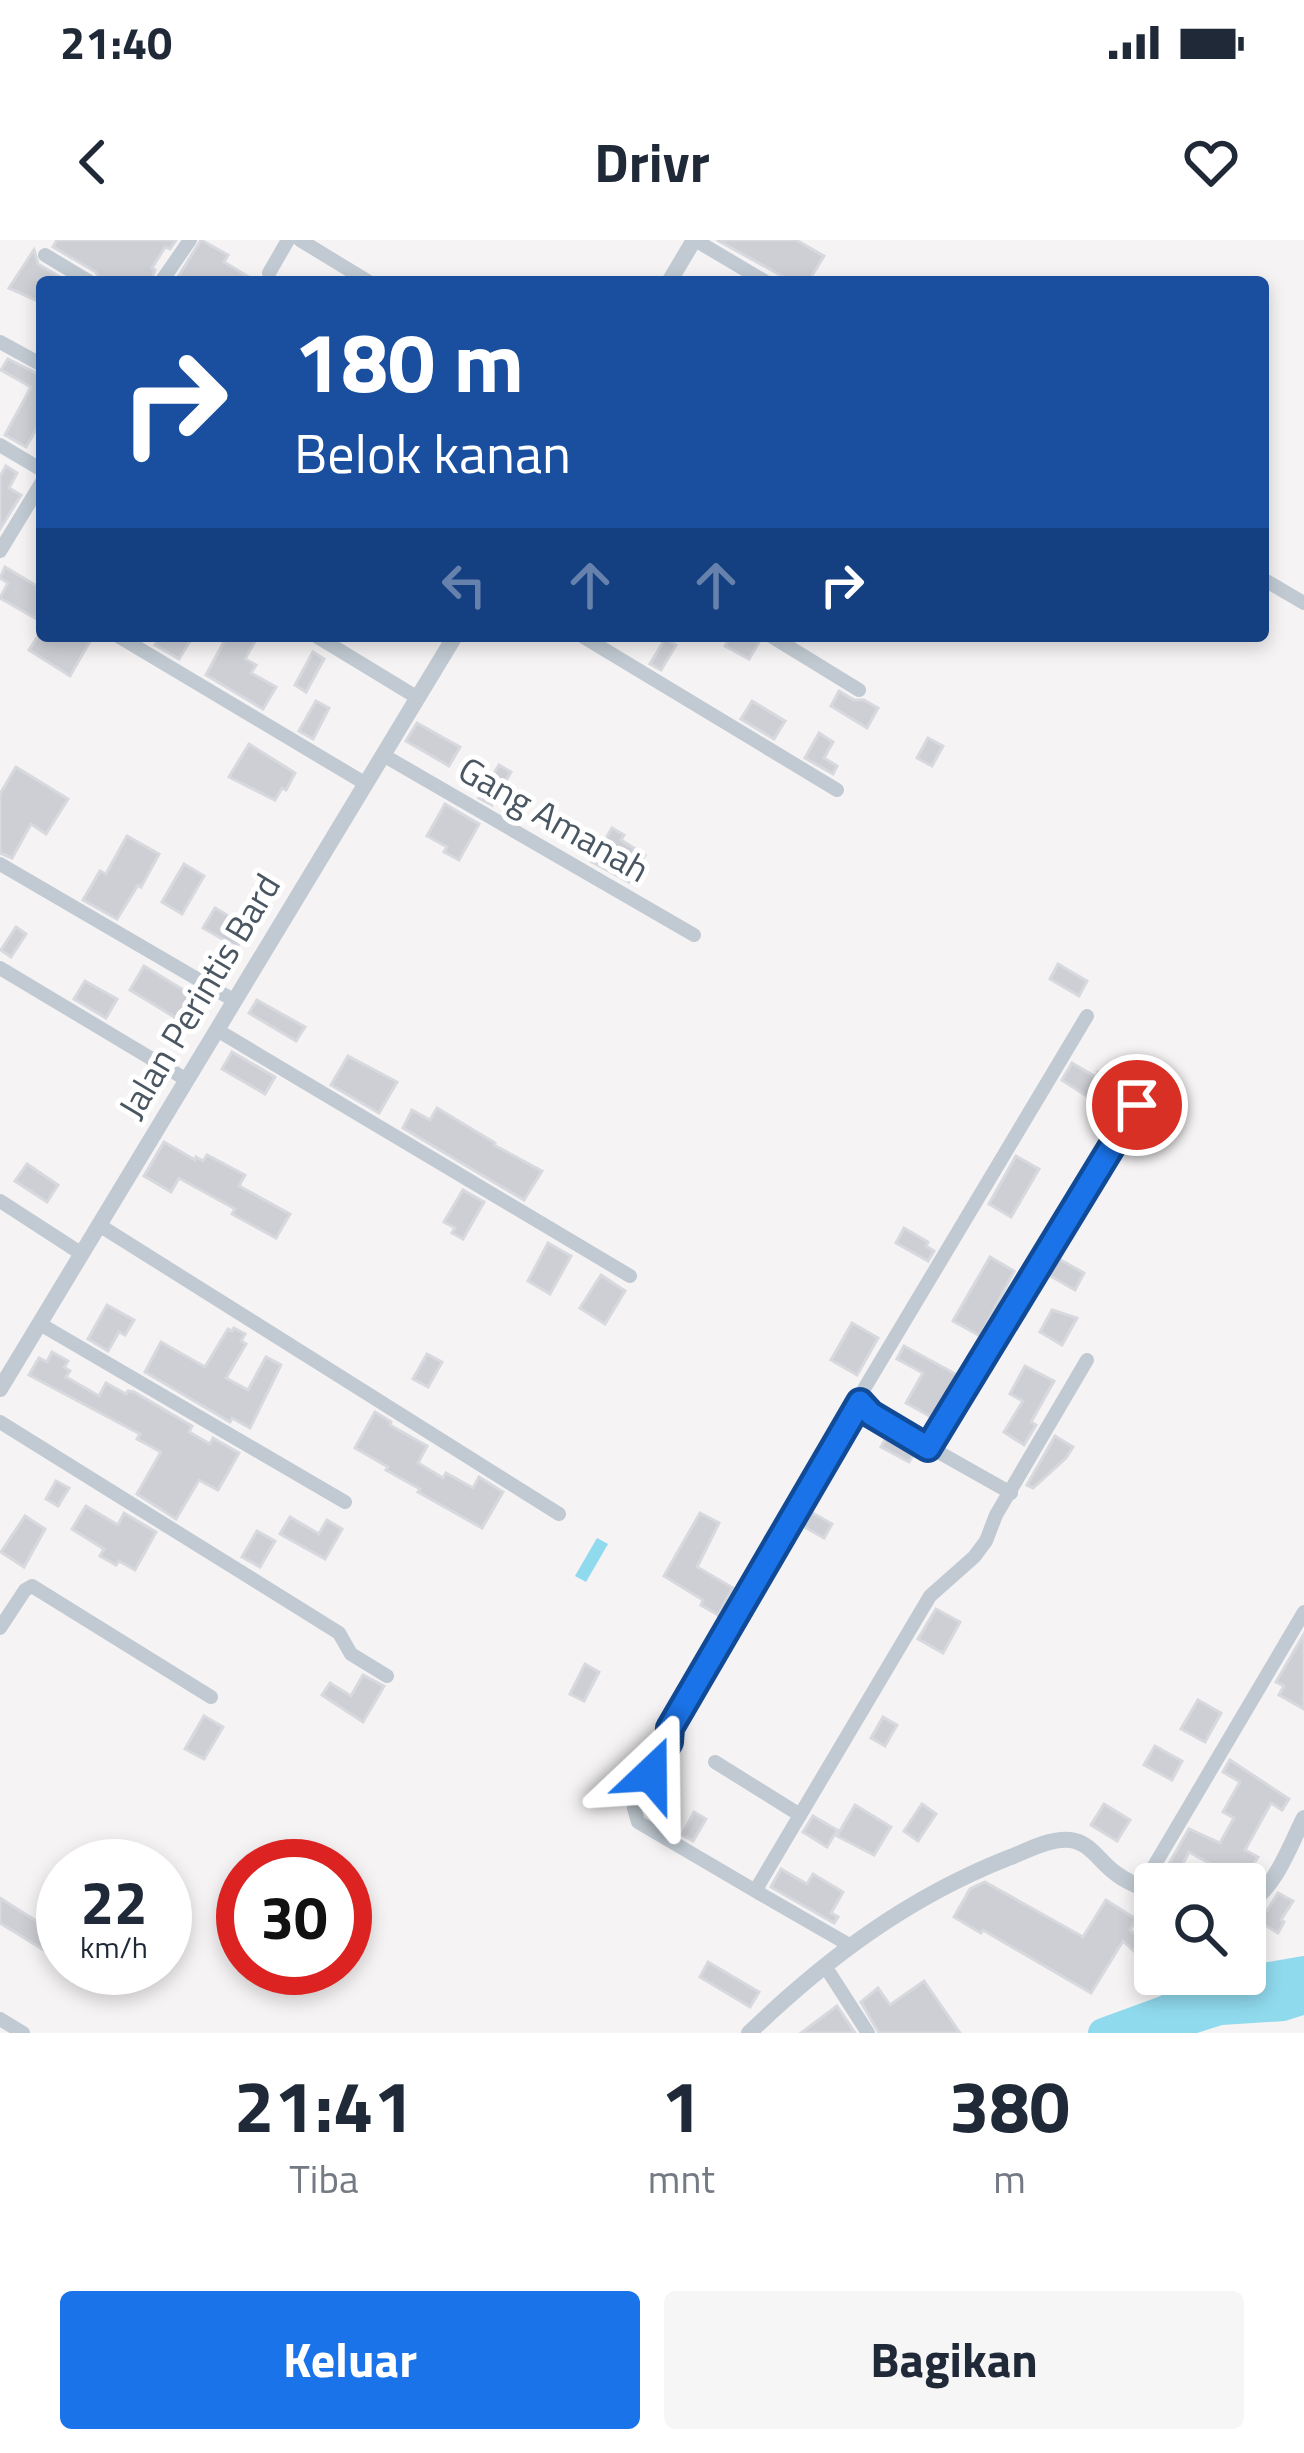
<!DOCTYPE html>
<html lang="id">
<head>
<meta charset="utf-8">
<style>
	body { margin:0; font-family:"Titillium Web",sans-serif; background:#f6f6f7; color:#1f2937; height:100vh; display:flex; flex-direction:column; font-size:45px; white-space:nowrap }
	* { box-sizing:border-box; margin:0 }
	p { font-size:39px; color:#747a83 }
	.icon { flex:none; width:66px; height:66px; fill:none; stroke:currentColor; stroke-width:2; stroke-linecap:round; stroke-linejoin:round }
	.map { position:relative; height:1793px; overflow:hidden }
	.panel { display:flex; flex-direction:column; background:#fff; flex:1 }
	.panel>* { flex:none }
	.banner { position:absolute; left:36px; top:36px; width:1233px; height:366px; border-radius:12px; box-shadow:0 6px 18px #0003; background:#1a4fa0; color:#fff; overflow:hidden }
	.fabs { position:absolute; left:1134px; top:1623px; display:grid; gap:24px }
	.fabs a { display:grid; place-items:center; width:132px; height:132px; border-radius:12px; background:#fff; box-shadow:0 6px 18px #0003; font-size:60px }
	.speed { position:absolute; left:36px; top:1599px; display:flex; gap:24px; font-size:60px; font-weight:700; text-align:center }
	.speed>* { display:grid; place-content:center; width:156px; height:156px; border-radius:50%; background:#fff; box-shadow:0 6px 18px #0003; line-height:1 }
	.speed small { font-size:30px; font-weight:400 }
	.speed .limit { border:18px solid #d22; background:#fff; color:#111 }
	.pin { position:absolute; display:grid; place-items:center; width:102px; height:102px; color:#fff; margin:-51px; border:6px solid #fff; border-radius:50%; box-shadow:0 3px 12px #0007 }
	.me { position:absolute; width:132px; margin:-66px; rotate:23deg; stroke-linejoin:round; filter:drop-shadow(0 0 9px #0008) }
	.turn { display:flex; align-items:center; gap:42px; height:252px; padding:0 60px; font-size:54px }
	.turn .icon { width:156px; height:156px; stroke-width:2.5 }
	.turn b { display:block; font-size:84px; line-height:102px }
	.lanes { display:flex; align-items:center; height:114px; padding:0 60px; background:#0003; justify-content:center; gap:60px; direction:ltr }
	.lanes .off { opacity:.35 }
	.eta { display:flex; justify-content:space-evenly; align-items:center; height:204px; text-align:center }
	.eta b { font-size:72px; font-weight:700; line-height:84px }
	.cta { display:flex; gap:24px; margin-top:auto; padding:24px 60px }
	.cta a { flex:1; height:138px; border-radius:12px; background:#1a73e8; color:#fff; font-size:48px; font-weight:700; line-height:138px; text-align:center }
	.cta a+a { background:#f6f6f7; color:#1f2937 }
	.status { display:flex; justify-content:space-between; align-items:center; height:84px; padding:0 60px; background:#fff; direction:ltr }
	.status svg { height:33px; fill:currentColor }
	header { display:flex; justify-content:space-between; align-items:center; height:156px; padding:0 60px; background:#fff; font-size:54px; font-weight:700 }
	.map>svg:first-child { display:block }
	.water { fill:#90daee }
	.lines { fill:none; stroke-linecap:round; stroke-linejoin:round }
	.river { stroke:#90daee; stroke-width:30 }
	.building { fill:#cdcfd5; stroke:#d7d9de; stroke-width:3 }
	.minor { stroke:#c1cad2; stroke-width:14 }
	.tertiary { stroke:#c1cad2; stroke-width:16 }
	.route-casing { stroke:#114b97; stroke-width:30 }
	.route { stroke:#1a73e8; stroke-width:21 }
	.labels { text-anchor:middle; stroke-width:10; stroke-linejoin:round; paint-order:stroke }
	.street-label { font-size:36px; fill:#4a5661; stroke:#fff }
</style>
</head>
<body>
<div class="status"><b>21:40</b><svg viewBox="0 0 49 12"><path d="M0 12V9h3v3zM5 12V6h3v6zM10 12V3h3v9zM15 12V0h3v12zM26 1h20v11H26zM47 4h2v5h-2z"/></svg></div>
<header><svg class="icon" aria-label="back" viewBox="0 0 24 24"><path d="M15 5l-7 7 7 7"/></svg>Drivr<svg class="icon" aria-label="heart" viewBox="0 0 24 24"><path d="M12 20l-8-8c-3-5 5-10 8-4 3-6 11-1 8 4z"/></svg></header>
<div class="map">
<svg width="1304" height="1793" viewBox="0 0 1304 1793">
	<rect width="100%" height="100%" fill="#f5f3f3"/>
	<!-- water -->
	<g class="water">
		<path d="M597,1298L608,1304L586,1342L575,1336Z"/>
		<path d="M1304,1735V1775L1285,1781L1222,1785L1197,1793H1094L1105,1785L1195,1751Z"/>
	</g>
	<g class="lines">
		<!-- river -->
		<path class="river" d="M1103,1793L1166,1770L1200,1752L1252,1740L1304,1731"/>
	</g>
	<!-- building -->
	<g class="building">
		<path d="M57,0H176L170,9L165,7L152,28L155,30L150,42H101L96,32L53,7Z"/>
		<path d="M201,0L228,15L224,22L257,42H175Z"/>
		<path d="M717,0H796L824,16L808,42H793Z"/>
		<path d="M34,10L38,24L68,42H42V63L9,48Z"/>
		<path d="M8,119L42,136V179L26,207L5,195L31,147L1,130Z"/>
		<path d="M6,226L17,233L9,248L21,255L0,289V237Z"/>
		<path d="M5,327L42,349V382L0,358L8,343L0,338Z"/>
		<path d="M38,396H93L70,436L29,410Z"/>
		<path d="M160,396H193L179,419L155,405Z"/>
		<path d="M227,396H258L245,419L256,425L251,433L276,447L263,469L206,435Z"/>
		<path d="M731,396H749L759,402L749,419L725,406Z"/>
		<path d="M665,399L676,405L661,430L650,424Z"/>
		<path d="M313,412L324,419L306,452L295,445Z"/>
		<path d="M839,451L854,460H864L878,468L867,488L831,466Z"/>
		<path d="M316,461L329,468L313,499L299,491Z"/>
		<path d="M752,461L785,481L774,499L741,479Z"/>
		<path d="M417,483L460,507L449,526L406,501Z"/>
		<path d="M819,493L833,502L824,518L837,526L833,534L805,518Z"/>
		<path d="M928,498L943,506L932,526L917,518Z"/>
		<path d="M249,504L295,533L286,550L282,548L275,560L229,537Z"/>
		<path d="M499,525L511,532L492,565L479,558Z"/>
		<path d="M16,527L68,559L46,594L31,584L12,618L0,613V554Z"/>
		<path d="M445,564L479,584L459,620L444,612L447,607L427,596Z"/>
		<path d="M612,588L624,595L621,600L645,615L629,642L592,622Z"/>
		<path d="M127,596L159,614L141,647L138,645L117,679L83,660L100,631L106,634Z"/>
		<path d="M184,624L204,636L182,674L162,662Z"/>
		<path d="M215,668L249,688L237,707L203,688Z"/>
		<path d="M16,687L26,694L11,717L1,710Z"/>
		<path d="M1058,724L1087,741L1079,756L1050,739Z"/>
		<path d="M144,726L195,757L181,781L130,750Z"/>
		<path d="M85,741L117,759L106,778L74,759Z"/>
		<path d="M257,760L305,787L296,801L249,773Z"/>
		<path d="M232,812L275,837L265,854L222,829Z"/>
		<path d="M348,816L397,842L379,873L331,845Z"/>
		<path d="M1072,823L1096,837L1098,832L1127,847L1113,873L1062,840Z"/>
		<path d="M437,868L495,903L494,905L542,931L524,960L403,888L412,870L430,880Z"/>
		<path d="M164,902L195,920L196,917L203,921L207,915L245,935L239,946L290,974L276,998L232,974L235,969L179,938L171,952L144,936Z"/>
		<path d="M1016,916L1039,929L1011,977L989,964Z"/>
		<path d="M27,924L58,945L47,962L15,941Z"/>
		<path d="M463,950L484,962L463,999L452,993L455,988L444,982Z"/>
		<path d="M904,988L928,1002L926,1006L934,1011L928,1021L896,1003Z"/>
		<path d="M548,1003L571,1016L550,1054L528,1041Z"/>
		<path d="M990,1017L1014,1031L980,1096L953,1081Z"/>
		<path d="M1057,1018L1084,1033L1075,1050L1047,1034Z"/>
		<path d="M601,1035L625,1051L605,1084L580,1068Z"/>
		<path d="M107,1065L134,1080L125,1095L119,1092L108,1111L88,1099Z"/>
		<path d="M1052,1070L1077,1078L1062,1105L1040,1092Z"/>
		<path d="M852,1083L878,1098L857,1135L831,1120Z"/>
		<path d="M234,1088L245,1094L241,1101L246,1104L226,1138L248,1150L266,1117L281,1125L250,1188L232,1178L230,1182L145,1132L161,1102L205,1127L228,1089L232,1091Z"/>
		<path d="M904,1106L959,1136L933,1178L906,1163L923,1133L897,1119Z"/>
		<path d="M52,1112L68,1121L64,1127L70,1131L66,1137L99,1156L106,1143L126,1154L128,1151L134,1152L192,1186L189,1192L210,1204L213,1198L239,1213L218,1250L199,1240L176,1279L137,1254L161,1212L137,1199L140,1194L29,1135L39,1118L47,1122Z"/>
		<path d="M427,1114L442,1122L428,1147L413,1139Z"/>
		<path d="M1025,1126L1054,1141L1031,1182L1036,1185L1024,1205L1004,1192L1023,1161L1010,1154Z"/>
		<path d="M375,1172L391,1182L390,1185L427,1206L418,1223L443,1238L446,1233L473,1248L479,1237L503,1252L482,1288L418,1252L420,1249L386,1230L388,1227L355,1208Z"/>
		<path d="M887,1196L915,1212L909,1222L881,1207Z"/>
		<path d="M1055,1196L1073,1207L1066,1218L1033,1248L1027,1245Z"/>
		<path d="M56,1241L69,1248L58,1266L46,1259Z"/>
		<path d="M86,1266L118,1285L124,1273L156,1292L135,1330L119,1321L116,1325L100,1316L104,1309L72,1289Z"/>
		<path d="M809,1271L832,1284L824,1298L801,1285Z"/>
		<path d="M700,1273L719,1283L697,1327L733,1348L718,1375L701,1365L703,1360L664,1336Z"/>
		<path d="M25,1276L45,1289L24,1327L1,1312Z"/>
		<path d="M290,1277L319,1294L327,1280L342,1289L325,1319L280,1294Z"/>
		<path d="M257,1291L275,1301L260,1327L242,1317Z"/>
		<path d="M936,1369L960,1382L943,1413L918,1399Z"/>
		<path d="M1304,1394V1469L1279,1455L1284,1446L1276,1442Z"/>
		<path d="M585,1424L599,1432L584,1461L570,1454Z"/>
		<path d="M363,1435L384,1446L363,1482L322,1455L330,1443L351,1456Z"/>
		<path d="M1198,1460L1221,1473L1205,1502L1181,1489Z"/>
		<path d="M204,1476L223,1487L204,1519L185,1509Z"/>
		<path d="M883,1477L897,1485L885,1506L871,1498Z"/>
		<path d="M1155,1506L1182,1521L1172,1540L1144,1525Z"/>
		<path d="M1230,1520L1289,1559L1282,1570L1271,1563L1245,1610L1258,1617L1243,1642L1189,1612L1177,1635L1166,1629L1189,1589L1220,1603L1234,1578L1223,1572L1240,1542L1223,1532Z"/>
		<path d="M922,1564L936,1574L918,1601L904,1591Z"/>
		<path d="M1104,1564L1130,1580L1117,1601L1091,1585Z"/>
		<path d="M855,1565L891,1587L874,1615L837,1596Z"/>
		<path d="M694,1572L706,1579L693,1601L682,1595Z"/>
		<path d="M813,1576L837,1590L827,1607L803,1592Z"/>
		<path d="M781,1629L807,1644L813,1634L843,1652L831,1673L838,1677L834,1683L771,1647Z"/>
		<path d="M985,1642L1083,1697L1106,1660L1136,1679L1130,1690L1155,1712V1716L1148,1724L1123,1701L1091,1753L983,1690L981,1693L954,1677L970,1649Z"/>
		<path d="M1278,1653L1293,1661L1281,1680L1284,1682L1278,1693L1250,1676L1263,1669L1267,1671Z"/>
		<path d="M0,1658L63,1698L52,1715L0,1683Z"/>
		<path d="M708,1722L759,1752L750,1767L700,1737Z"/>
		<path d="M924,1741L960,1793H879L861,1762L878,1748L890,1765Z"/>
		<path d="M837,1766L855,1793H801Z"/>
	</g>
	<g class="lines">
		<!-- minor -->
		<g class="minor">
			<path d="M300,0L369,42"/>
			<path d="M695,0L766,42"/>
			<path d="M45,15L90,42"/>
			<path d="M269,33L288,0"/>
			<path d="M161,42L190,0"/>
			<path d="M0,102L42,125"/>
			<path d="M0,205L42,230"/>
			<path d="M0,311L42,242"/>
			<path d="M1263,339L1304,363"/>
			<path d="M118,396L366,544"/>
			<path d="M316,396L418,458"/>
			<path d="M582,396L837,550"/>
			<path d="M771,396L859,450"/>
			<path d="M383,515L694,695"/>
			<path d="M0,624L235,761"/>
			<path d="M0,728L187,840"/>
			<path d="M217,790L630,1036"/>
			<path d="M0,961L82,1014"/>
			<path d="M99,985L559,1274"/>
			<path d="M40,1084L345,1262"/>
			<path d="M860,1162L871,1174L1011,1253"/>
			<path d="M0,1182L339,1393L351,1414L387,1436"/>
			<path d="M928,1208L1137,865"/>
			<path d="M0,1388L25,1350L32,1346L211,1457"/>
			<path d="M715,1522L800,1575"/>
			<path d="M1141,1648L1304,1372"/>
			<path d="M759,1653L638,1582L634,1568L669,1502L670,1488L860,1162L861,1154L1087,776"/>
			<path d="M851,1706L759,1653L758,1646L930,1356L974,1317L986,1301L996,1275L1087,1120"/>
			<path d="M825,1726L868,1793"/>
			<path d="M0,1779L23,1793"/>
		</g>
		<!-- tertiary -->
		<g class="tertiary">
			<path d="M669,42L694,0"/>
			<path d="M0,1149L455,396"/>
			<path d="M1245,1665C1275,1650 1289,1607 1304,1578"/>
			<path d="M749,1793C827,1718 907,1658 1008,1618C1027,1611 1049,1598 1070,1600C1090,1602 1099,1621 1114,1632C1126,1642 1140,1647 1155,1652"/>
		</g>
	</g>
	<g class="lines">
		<!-- route casing -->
		<g class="route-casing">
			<path id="route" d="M651,1534L669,1502L670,1488L860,1162L871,1174L928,1208L1137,865"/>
		</g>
		<!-- route -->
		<use href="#route" class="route"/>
	</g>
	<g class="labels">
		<!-- street labels -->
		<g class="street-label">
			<text transform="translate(554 579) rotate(30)" y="13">Gang Amanah</text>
			<text transform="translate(199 756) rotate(-59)" y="13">Jalan Perintis Bard</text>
		</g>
	</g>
</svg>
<div class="fabs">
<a><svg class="icon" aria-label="search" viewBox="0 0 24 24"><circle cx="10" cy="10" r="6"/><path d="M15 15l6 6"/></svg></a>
</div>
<div class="speed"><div>22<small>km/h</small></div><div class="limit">30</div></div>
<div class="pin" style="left:1137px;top:865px;background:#d93025"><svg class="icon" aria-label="arrive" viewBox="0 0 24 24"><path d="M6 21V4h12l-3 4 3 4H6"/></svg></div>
<svg class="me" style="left:651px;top:1534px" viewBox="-20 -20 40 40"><path d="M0-17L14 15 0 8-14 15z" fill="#1a73e8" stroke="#fff" stroke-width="4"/></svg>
<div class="banner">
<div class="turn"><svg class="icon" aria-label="right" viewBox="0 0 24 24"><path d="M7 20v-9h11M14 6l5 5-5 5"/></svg><div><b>180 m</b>Belok kanan</div></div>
<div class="lanes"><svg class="icon off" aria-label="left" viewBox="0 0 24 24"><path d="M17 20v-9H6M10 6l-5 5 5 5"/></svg><svg class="icon off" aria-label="ahead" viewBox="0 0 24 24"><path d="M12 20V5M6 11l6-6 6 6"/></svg><svg class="icon off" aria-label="ahead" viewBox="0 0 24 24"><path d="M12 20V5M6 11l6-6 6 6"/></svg><svg class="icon" aria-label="right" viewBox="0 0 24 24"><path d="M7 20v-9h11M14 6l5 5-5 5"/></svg></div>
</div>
</div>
<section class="panel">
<div class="eta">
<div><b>21:41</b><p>Tiba</p></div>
<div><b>1</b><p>mnt</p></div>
<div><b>380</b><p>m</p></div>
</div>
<div class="cta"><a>Keluar</a><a>Bagikan</a></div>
</section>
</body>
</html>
